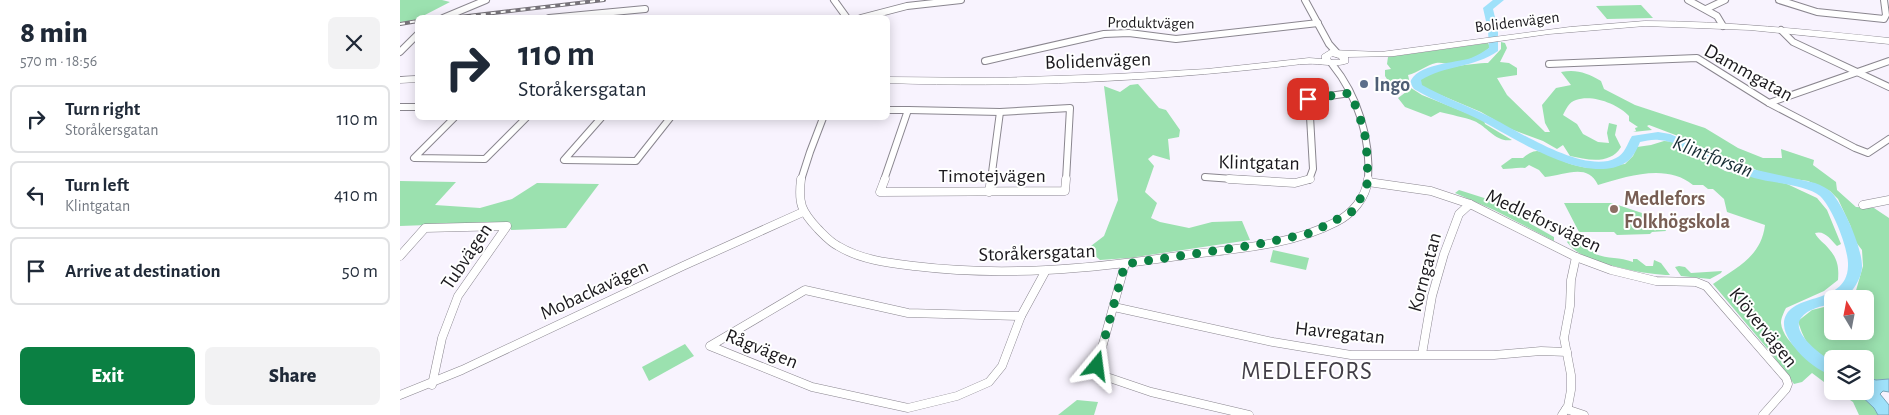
<!DOCTYPE html>
<html lang="en">
<head>
<meta charset="utf-8">
<style>
	body { margin:0; font-family:"Alegreya Sans",sans-serif; background:#f2f2f3; color:#1f2937; height:100vh; display:flex; flex-direction:column; font-size:19px; white-space:nowrap }
	* { box-sizing:border-box; margin:0 }
	p { font-size:16px; color:#747a83 }
	.icon { flex:none; width:28px; height:28px; fill:none; stroke:currentColor; stroke-width:2; stroke-linecap:round; stroke-linejoin:round }
	.map { position:relative; flex:1; overflow:hidden }
	.drawer { display:flex; flex-direction:column; background:#fff; width:400px }
	.drawer>* { flex:none }
	.top-card { position:absolute; left:15px; top:15px; width:475px; height:105px; border-radius:8px; box-shadow:0 2px 12px #0003; background:#fff; color:#1f2937; overflow:hidden }
	.needle { width:32px; rotate:350deg }
	.tools { position:absolute; left:1424px; top:290px; display:grid; gap:10px }
	.tools a { display:grid; place-items:center; width:50px; height:50px; border-radius:8px; background:#fff; box-shadow:0 2px 12px #0003; font-size:25px }
	.pin { position:absolute; display:grid; place-items:center; width:42px; height:42px; color:#fff; margin:-21px; border-radius:10px; box-shadow:0 2px 8px #0006 }
	.me { position:absolute; width:55px; margin:-28px; rotate:16deg; stroke-linejoin:round; filter:drop-shadow(0 0 4px #0008) }
	.turn { display:flex; align-items:center; gap:18px; height:105px; padding:0 20px; font-size:22px }
	.turn .icon { width:65px; height:65px; stroke-width:2.5 }
	.turn b { display:block; font-size:35px; line-height:42px }
	.round { display:grid; place-items:center; flex:none; width:52px; height:52px; border-radius:8px; background:#f2f2f3 }
	.summary { display:flex; align-items:center; justify-content:space-between; height:85px; padding:0 20px }
	h1 { font-size:30px; font-weight:800; line-height:38px }
	.cta { display:flex; gap:10px; margin-top:auto; padding:10px 20px }
	.cta a { flex:1; height:58px; border-radius:8px; background:#0b8043; color:#fff; font-size:20px; font-weight:800; line-height:58px; text-align:center }
	.cta a+a { background:#f2f2f3; color:#1f2937 }
	ul { padding:0; list-style:none }
	li { display:flex; align-items:center; gap:15px; height:68px; margin:0 10px 8px; padding:0 10px; border:2px solid #e0e1e3; border-radius:8px }
	li div { flex:1 }
	li b { display:block; font-size:19px }
	li em { font-style:normal }
	main { display:flex; flex:1; min-height:0 }
	.map>svg:first-child { display:block }
	.green { fill:#9be1af }
	.water { fill:#9fe1fa; stroke:#77a5b8 }
	.lines { fill:none; stroke-linecap:round; stroke-linejoin:round }
	.river { fill:#9fe1fa; fill-rule:evenodd }
	.street-far1-casing { stroke:#8a868f; stroke-width:8 }
	.street-casing { stroke:#8a868f; stroke-width:9 }
	.secondary-casing { stroke:#8a868f; stroke-width:1 }
	.street-far1 { stroke:#fff; stroke-width:6 }
	.street { stroke:#fff; stroke-width:8 }
	.secondary { fill:#fff; fill-rule:evenodd }
	.rail-casing { stroke:#77737a; stroke-width:4 }
	.rail { stroke:#fff; stroke-width:2; stroke-dasharray:5; stroke-linecap:butt }
	.route { stroke:#0b8043; stroke-width:9; stroke-dasharray:0 16.2 }
	.service-dot { fill:#5c6f8a; stroke:#fff; stroke-width:2 }
	.education-dot { fill:#8d6e63; stroke:#fff; stroke-width:2 }
	.labels { text-anchor:middle; stroke-width:4; stroke-linejoin:round; paint-order:stroke }
	.far-street-label { font-size:16px; fill:#1b191d; stroke:#fff }
	.street-label { font-size:20px; fill:#1b191d; stroke:#fff }
	.service-label { font-size:20px; font-weight:bold; fill:#4e5e75; stroke:#fff; text-anchor:start }
	.education-label { font-size:20px; font-weight:bold; fill:#785e54; stroke:#fff; text-anchor:start }
	.water-label { font-size:21px; font-style:italic; fill:#172d34; stroke:#fff }
	.near-neighbourhood-label { font-size:25px; letter-spacing:1px; fill:#423e47; stroke:#fff }
</style>
</head>
<body>
<main>
<section class="drawer">
<div class="summary"><div><h1>8 min</h1><p>570 m · 18:56</p></div><a class="round"><svg class="icon" aria-label="close" viewBox="0 0 24 24"><path d="M6 6l12 12M18 6L6 18"/></svg></a></div>
<ul>
<li><svg class="icon" aria-label="right" viewBox="0 0 24 24"><path d="M7 20v-9h11M14 6l5 5-5 5"/></svg><div><b>Turn right</b><p>Storåkersgatan</p></div><em>110 m</em></li>
<li><svg class="icon" aria-label="left" viewBox="0 0 24 24"><path d="M17 20v-9H6M10 6l-5 5 5 5"/></svg><div><b>Turn left</b><p>Klintgatan</p></div><em>410 m</em></li>
<li><svg class="icon" aria-label="arrive" viewBox="0 0 24 24"><path d="M6 21V4h12l-3 4 3 4H6"/></svg><div><b>Arrive at destination</b></div><em>50 m</em></li>
</ul>
<div class="cta"><a>Exit</a><a>Share</a></div>
</section>
<div class="map">
<svg width="1489" height="415" viewBox="0 0 1489 415">
	<rect width="100%" height="100%" fill="#f8f3fe"/>
	<!-- green -->
	<g class="green">
		<path d="M0,0H42L50,2L21,17L18,18L17,20L0,22Z"/>
		<path d="M1241,5L1253,18L1207,19L1196,6Z"/>
		<path d="M1101,42L1105,43L1107,48L1100,62L1109,63L1117,68V75L1097,78L1107,95L1145,132H1150L1145,123L1142,105L1156,88L1171,85L1161,72C1177,69 1187,73 1201,81L1204,89L1235,105L1305,128L1338,148L1363,158H1382L1381,149L1414,160L1413,165L1436,182L1437,190L1456,207L1474,208L1489,218V379L1476,380L1465,377V359H1432V363C1411,351 1405,344 1398,321L1412,310L1432,305V331H1465V299H1446L1455,294L1463,266L1462,250L1452,237L1451,227L1438,199L1430,191L1408,181L1387,178L1358,171L1349,166L1326,161L1286,139L1249,125L1247,126L1252,130L1233,132L1236,131L1235,128L1238,127L1229,121V116C1218,104 1192,94 1176,100C1169,102 1166,109 1163,115L1177,124L1183,134L1198,142L1209,143L1207,133L1209,123L1217,125L1215,135L1221,147C1210,165 1188,160 1170,156L1163,145L1157,149L1143,141L1108,128L1081,112L1024,88L1018,82C1027,69 1072,63 1088,63L1101,49Z"/>
		<path d="M1088,43L1090,47C1083,55 1062,63 1052,64C1046,64 1041,62 1036,63C1026,65 1018,73 1008,75L1011,88L1022,95L1084,120L1085,124L1112,140C1096,143 1088,127 1074,121C1064,117 1051,115 1040,112L1031,117L1005,107L998,98L1006,92L1005,87H992L985,76V70L991,69L987,64L988,57Z"/>
		<path d="M738,84L759,108L766,110L780,130L779,137L768,139L770,160L753,155L748,159L754,166L745,192L757,203L751,218L760,222L789,228L812,222L842,221L850,240L729,258L700,260L687,249L704,236L718,200L704,86L720,92L730,85Z"/>
		<path d="M1264,141L1276,142L1325,171L1387,184L1417,198L1427,210L1441,244L1437,246C1431,240 1425,230 1415,233C1418,240 1425,243 1429,249C1438,259 1439,268 1438,280L1424,291L1386,308C1384,312 1381,318 1381,323C1383,344 1416,364 1432,374V388L1412,373L1402,382L1394,384L1371,353L1313,284C1337,267 1361,257 1365,225L1327,212L1324,199L1313,189H1308L1303,185H1293C1267,163 1227,176 1198,185C1187,162 1164,176 1145,177L1139,170L1129,165L1125,168C1117,167 1111,169 1103,169L1101,166L1112,158H1123C1126,155 1132,151 1137,151C1143,151 1165,163 1174,165C1194,171 1206,166 1225,164L1233,156L1237,147L1251,145Z"/>
		<path d="M0,181L56,182L35,205L80,208L112,199L137,183L199,184L166,228L111,230L110,222L0,226Z"/>
		<path d="M1059,190L1103,204L1109,214L1124,215L1131,224L1154,237V241L1094,210L1055,193Z"/>
		<path d="M1164,203H1212L1254,217L1261,221L1266,231L1252,232L1250,234L1217,235L1214,232H1179Z"/>
		<path d="M1170,239C1182,239 1189,244 1195,254C1208,259 1220,257 1233,262V259H1237L1246,266H1253L1254,260L1261,263L1270,275C1246,275 1200,265 1179,253C1174,250 1170,246 1167,242Z"/>
		<path d="M873,250L909,258L906,270L870,262Z"/>
		<path d="M1279,266L1285,267L1291,273L1322,271L1321,273L1310,279L1281,276L1275,267Z"/>
		<path d="M285,344L294,356L249,381L242,367Z"/>
		<path d="M1437,391H1456L1474,408L1478,415H1459L1453,402Z"/>
		<path d="M677,400L698,402L694,415H658Z"/>
	</g>
	<!-- water -->
	<path class="water" d="M1465,377L1476,380L1489,379V392L1483,391L1480,394L1489,405V415H1478L1474,408L1456,391H1465Z"/>
	<g class="lines">
		<!-- river -->
		<path class="river" d="M1093,0H1104L1093,9L1098,30V51C1074,68 1045,65 1021,80L1022,85C1043,97 1066,105 1088,116C1117,130 1184,175 1216,158C1225,154 1227,144 1232,136L1258,132L1270,134L1352,169L1415,183C1421,185 1427,188 1432,193C1444,207 1463,249 1462,268C1461,279 1453,290 1446,298L1432,299V303C1422,307 1408,308 1401,318C1390,333 1422,355 1432,362V375C1415,371 1385,344 1384,325C1384,290 1447,308 1448,266C1449,249 1432,207 1420,196C1407,185 1372,183 1354,178C1339,173 1323,167 1308,160C1293,153 1276,141 1259,140C1253,139 1246,141 1240,142C1237,150 1232,159 1225,163C1186,186 1114,138 1080,120C1058,109 1035,102 1014,89L1010,83C1015,64 1056,63 1071,58C1078,55 1083,52 1089,48L1088,30L1083,8Z"/>
		<!-- street-far1 casing -->
		<g class="street-far1-casing">
			<g id="street-far1">
				<path d="M434,0L447,18"/>
				<path d="M905,0L929,44L938,54"/>
				<path d="M1288,0L1317,16L1323,26"/>
				<path d="M1379,0L1417,12L1484,19L1486,15L1484,0"/>
				<path d="M1306,9L1325,0"/>
				<path d="M43,18L86,0"/>
				<path d="M149,18L245,9"/>
				<path d="M461,18L507,6L561,0"/>
				<path d="M1381,30L1393,42L1489,87"/>
				<path d="M0,52L18,34"/>
				<path d="M585,61L704,34L729,33L776,39L918,23"/>
				<path d="M932,64C958,96 971,139 968,180"/>
				<path d="M1149,64L1297,58L1369,103L1455,148L1468,153L1489,139"/>
				<path d="M1369,103L1489,61"/>
				<path d="M0,107H18"/>
				<path d="M488,110H508"/>
				<path d="M508,110L600,112L670,108L666,180"/>
				<path d="M54,118L14,158L85,159L126,118"/>
				<path d="M201,118L164,160L236,161L270,118"/>
				<path d="M805,177L847,180"/>
				<path d="M401,180L410,152L423,118"/>
				<path d="M484,180L508,110"/>
				<path d="M591,180L600,112"/>
				<path d="M909,180L913,169L909,99L950,93"/>
			</g>
		</g>
		<!-- street casing -->
		<g class="street-casing">
			<g id="street">
				<path d="M401,179C398,203 401,211 418,229C424,235 430,242 438,246C461,260 489,263 514,266C603,277 690,269 778,256C830,249 888,247 936,222C952,214 966,198 968,179"/>
				<path d="M485,179L480,192L665,191L666,179"/>
				<path d="M829,179L895,183L910,179"/>
				<path d="M968,182L1031,191L1070,204L1176,257L1211,270L1256,281L1296,282L1306,286L1386,378L1388,384L1386,389L1363,415"/>
				<path d="M589,192L591,179"/>
				<path d="M1463,205L1489,200"/>
				<path d="M0,256L25,228L107,226L58,296L42,338L32,385"/>
				<path d="M725,264L695,373L751,392L849,415"/>
				<path d="M405,290L508,313L621,316L602,366L589,382L557,396L508,408L412,387L310,346Z"/>
				<path d="M714,307L873,342L951,355H1094L1141,351L1167,352"/>
				<path d="M621,316L645,272"/>
				<path d="M1022,354L1032,296L1044,254L1059,214L1070,204"/>
				<path d="M0,395L62,370L283,266L403,212"/>
				<path d="M1166,409L1184,415"/>
				<path d="M1162,415L1168,406L1171,390V375L1164,338L1170,306L1171,280L1176,257"/>
			</g>
		</g>
		<!-- secondary casing -->
		<g class="secondary-casing">
			<g id="secondary">
				<path d="M1245,21C1327,21 1408,30 1489,38V44L1350,30L1245,26L1149,34L994,56L948,57V63C934,68 922,63 907,64C897,64 887,66 877,67C749,81 617,88 488,83V77L596,78L716,74L807,69L909,58L922,59V55L930,50L981,52L1170,27ZM932,56L939,58L940,60H931L930,58Z"/>
				<path d="M18,76V82L0,83V77Z"/>
			</g>
		</g>
		<!-- street-far1 -->
		<use href="#street-far1" class="street-far1"/>
		<!-- street -->
		<use href="#street" class="street"/>
		<!-- secondary -->
		<use href="#secondary" class="secondary"/>
		<!-- rail casing -->
		<g class="rail-casing">
			<g id="rail">
				<path d="M51,18L204,0"/>
				<path d="M0,24L18,21"/>
			</g>
		</g>
		<!-- rail -->
		<use href="#rail" class="rail"/>
	</g>
	<g class="lines">
		<!-- route -->
		<path class="route" d="M697,366L725,264L854,245L911,233L955,210L968,182L967,155L965,136L959,114L950,93L908,99"/>
	</g>
	<!-- markers -->
	<circle class="service-dot" cx="964" cy="84" r="5"/>
	<circle class="education-dot" cx="1214" cy="209" r="5"/>
	<g class="labels">
		<!-- far-street labels -->
		<g class="far-street-label">
			<text transform="translate(1117 21) rotate(-7)" y="6">Bolidenvägen</text>
			<text transform="translate(751 22) rotate(1)" y="6">Produktvägen</text>
		</g>
		<!-- street labels -->
		<g class="street-label">
			<text transform="translate(698 60) rotate(-2)" y="7">Bolidenvägen</text>
			<text transform="translate(1349 72) rotate(29)" y="7">Dammgatan</text>
			<text transform="translate(859 162) rotate(1)" y="7">Klintgatan</text>
			<text x="592" y="182">Timotejvägen</text>
			<text transform="translate(1144 220) rotate(25)" y="7">Medleforsvägen</text>
			<text transform="translate(637 252) rotate(-2)" y="7">Storåkersgatan</text>
			<text transform="translate(66 256) rotate(-56)" y="7">Tubvägen</text>
			<text transform="translate(1024 272) rotate(-75)" y="7">Korngatan</text>
			<text transform="translate(194 289) rotate(-25)" y="7">Mobackavägen</text>
			<text transform="translate(1364 327) rotate(51)" y="7">Klövervägen</text>
			<text transform="translate(940 332) rotate(6)" y="7">Havregatan</text>
			<text transform="translate(362 348) rotate(22)" y="7">Rågvägen</text>
		</g>
		<!-- service labels -->
		<g class="service-label">
			<text x="974" y="91">Ingo</text>
		</g>
		<!-- education labels -->
		<g class="education-label">
			<text x="1224" y="205">Medlefors<tspan x="1224" dy="23">Folkhögskola</tspan></text>
		</g>
		<!-- water labels -->
		<g class="water-label">
			<text transform="translate(1313 156) rotate(21)" y="7">Klintforsån</text>
		</g>
		<!-- near-neighbourhood labels -->
		<g class="near-neighbourhood-label">
			<text x="907" y="379">MEDLEFORS</text>
		</g>
	</g>
</svg>
<div class="tools">
<a><svg class="needle" viewBox="-14 -14 28 28"><path d="M0-13l5 13h-10z" fill="#e53935"/><path d="M0 13l5-13h-10z" fill="#747a83"/></svg></a>
<a><svg class="icon" aria-label="layers" viewBox="0 0 24 24"><path d="M12 4l9 5-9 5-9-5zM3 14l9 5 9-5"/></svg></a>
</div>
<div class="pin" style="left:908px;top:99px;background:#d93025"><svg class="icon" aria-label="arrive" viewBox="0 0 24 24"><path d="M6 21V4h12l-3 4 3 4H6"/></svg></div>
<svg class="me" style="left:697px;top:366px" viewBox="-20 -20 40 40"><path d="M0-17L14 15 0 8-14 15z" fill="#0b8043" stroke="#fff" stroke-width="4"/></svg>
<div class="top-card">
<div class="turn"><svg class="icon" aria-label="right" viewBox="0 0 24 24"><path d="M7 20v-9h11M14 6l5 5-5 5"/></svg><div><b>110 m</b>Storåkersgatan</div></div>
</div>
</div>
</main>
</body>
</html>
